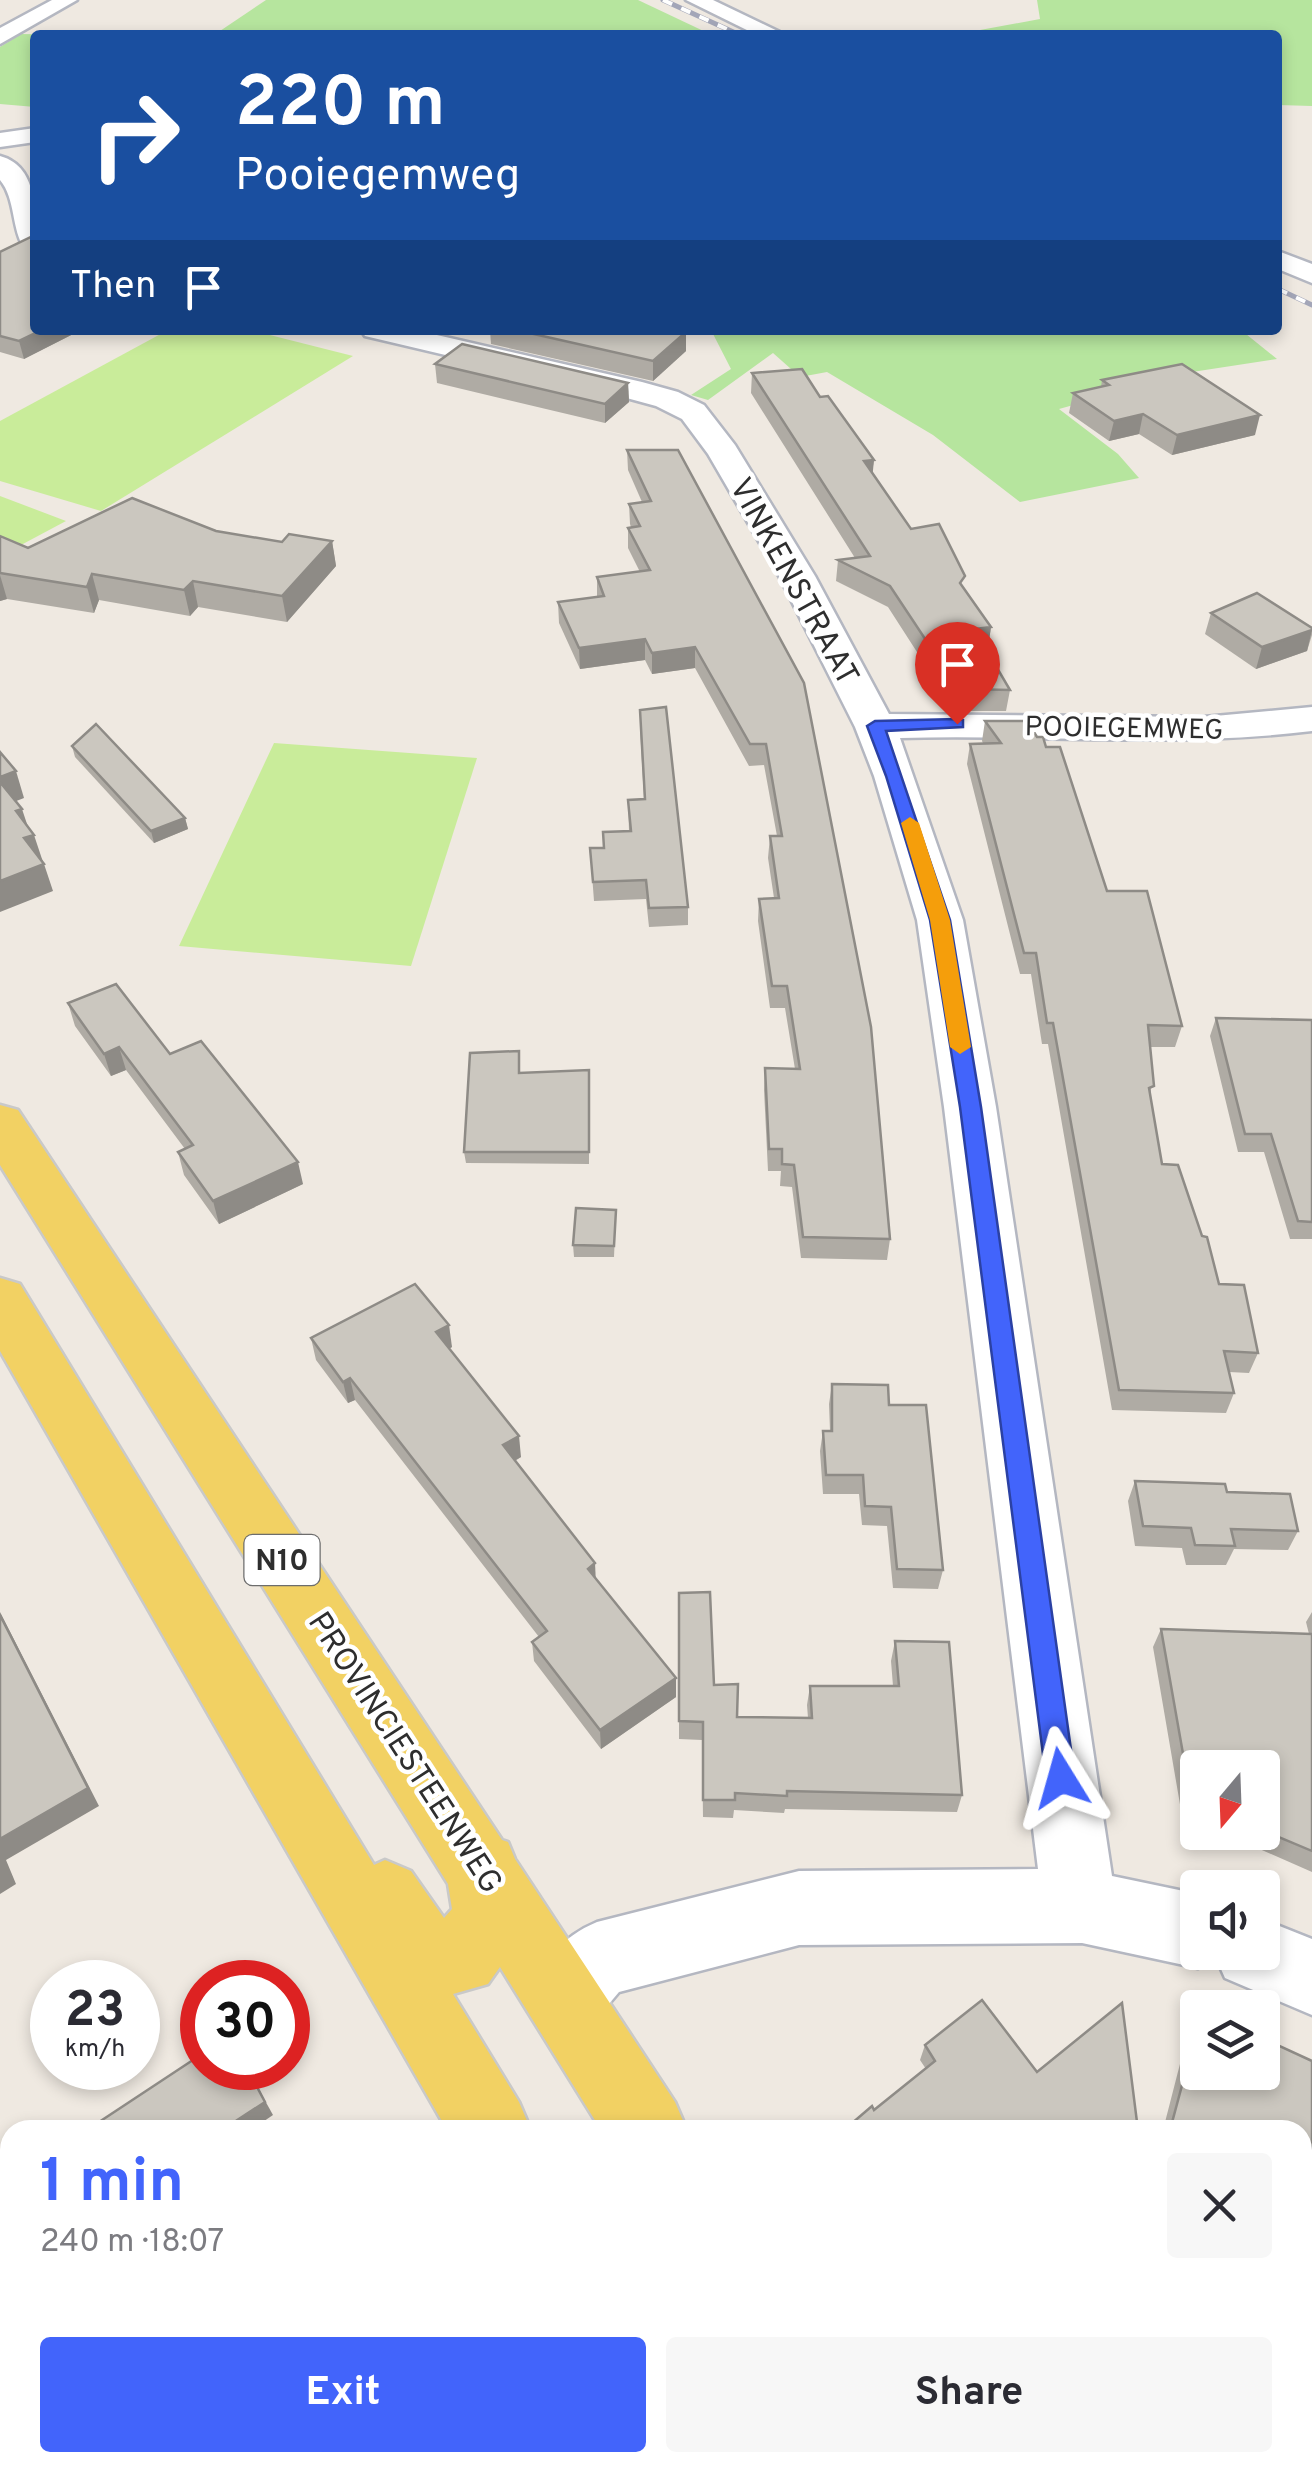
<!DOCTYPE html>
<html lang="en">
<head>
<meta charset="utf-8">
<style>
	body { margin:0; font-family:Overpass,sans-serif; background:#f7f7f7; color:#2b2b33; height:100vh; display:flex; flex-direction:column; font-size:38px; white-space:nowrap }
	* { box-sizing:border-box; margin:0 }
	p { font-size:32px; color:#7c7c81 }
	.icon { flex:none; width:55px; height:55px; fill:none; stroke:currentColor; stroke-width:2; stroke-linecap:round; stroke-linejoin:round }
	.map { position:relative; flex:1; overflow:hidden }
	.drawer { position:absolute; left:0px; top:2120px; width:1312px; height:352px; display:flex; flex-direction:column; background:#fff; border-radius:30px 30px 0 0; box-shadow:0 5px 15px #0003 }
	.drawer>* { flex:none }
	.hud { position:absolute; left:30px; top:30px; width:1252px; height:305px; border-radius:10px; box-shadow:0 5px 15px #0003; background:#1a4fa0; color:#fff; overflow:hidden }
	.needle { width:65px; rotate:199deg }
	.fabs { position:absolute; left:1180px; top:1750px; display:grid; gap:20px }
	.fabs a { display:grid; place-items:center; width:100px; height:100px; border-radius:10px; background:#fff; box-shadow:0 5px 15px #0003; font-size:50px }
	.speed { position:absolute; left:30px; top:1960px; display:flex; gap:20px; font-size:50px; font-weight:700; text-align:center }
	.speed>* { display:grid; place-content:center; width:130px; height:130px; border-radius:50%; background:#fff; box-shadow:0 5px 15px #0003; line-height:1 }
	.speed small { font-size:25px; font-weight:400 }
	.speed .limit { border:15px solid #d22; background:#fff; color:#111 }
	.pin { position:absolute; display:grid; place-items:center; width:85px; height:85px; color:#fff; margin:-102px -42px; border-radius:50% 50% 50% 0; rotate:-45deg; box-shadow:0 0 10px #0007 }
	.pin .icon { rotate:45deg }
	.me { position:absolute; width:110px; margin:-55px; rotate:352deg; stroke-linejoin:round; filter:drop-shadow(0 0 8px #0008) }
	.turn { display:flex; align-items:center; gap:35px; height:210px; padding:0 40px; font-size:45px }
	.turn .icon { width:130px; height:130px; stroke-width:2.5 }
	.turn b { display:block; font-size:70px; line-height:85px }
	.then { display:flex; align-items:center; height:95px; padding:0 40px; background:#0003; gap:20px; font-size:38px }
	.round { display:grid; place-items:center; flex:none; width:105px; height:105px; border-radius:10px; background:#f7f7f7 }
	.summary { display:flex; align-items:center; justify-content:space-between; height:170px; padding:0 40px }
	h1 { font-size:60px; font-weight:700; line-height:75px; color:#4264fb }
	.primary-button { display:flex; gap:20px; margin-top:auto; padding:20px 40px }
	.primary-button a { flex:1; height:115px; border-radius:10px; background:#4264fb; color:#fff; font-size:40px; font-weight:700; line-height:115px; text-align:center }
	.primary-button a+a { background:#f7f7f7; color:#2b2b33 }
	.map>svg:first-child { display:block }
	.green { fill:#b6e59e }
	.pitch { fill:#c9ec9a }
	.lines { fill:none; stroke-linecap:round; stroke-linejoin:round }
	.minor-casing { stroke:#b4b7c1; stroke-width:5 }
	.major-casing { stroke:#c9c9c9; stroke-width:5 }
	.minor { fill:#fff; fill-rule:evenodd }
	.major { fill:#f2d163; fill-rule:evenodd }
	.rail-casing { stroke:#a3a6b8; stroke-width:5 }
	.rail { stroke:#fff; stroke-width:4; stroke-dasharray:10; stroke-linecap:butt }
	.wall { fill:#afaba4 }
	.shaded-wall { fill:#8e8b86 }
	.building { fill:#cbc7bf; stroke:#8e8b86; stroke-width:2.5 }
	.route { fill:#4264fb; stroke:#2b41a3; stroke-width:2.5 }
	.slow { fill:#f59e0b }
	.labels { text-anchor:middle; stroke-width:9; stroke-linejoin:round; paint-order:stroke }
	.far-street-label { font-size:28px; fill:#2e2e2e; stroke:#fff }
	.shield { fill:#fff; stroke:#6d6d6d; stroke-width:2.5 }
	.shield-label { font-size:30px; font-weight:bold; fill:#2e2e2e }
	.street-label { font-size:32px; fill:#2e2e2e; stroke:#fff }
</style>
</head>
<body>
<div class="map">
<svg width="1312" height="2471" viewBox="0 0 1312 2471">
	<rect width="100%" height="100%" fill="#efe9e1"/>
	<!-- green -->
	<g class="green">
		<path d="M266,0H638L712,35H214Z"/>
		<path d="M1037,0H1312V106L1278,105V35H953L1040,19Z"/>
		<path d="M21,34L85,35H35V107L0,104V47Z"/>
		<path d="M711,330H1241L1277,359L1192,372L1059,409L1118,454L1139,478L1020,502L933,435L827,372L800,377L773,353L708,400L691,395L731,369Z"/>
	</g>
	<!-- pitch -->
	<g class="pitch">
		<path d="M168,330H250L353,356L101,511L0,481V421Z"/>
		<path d="M0,496L66,521L21,545L0,537Z"/>
		<path d="M274,743L477,758L411,966L179,946Z"/>
	</g>
	<g class="lines">
		<!-- minor casing -->
		<g class="minor-casing">
			<g id="minor">
				<path d="M52,0H77L0,44V28Z"/>
				<path d="M686,0H713L786,35H757Z"/>
				<path d="M35,128V142L0,147V133Z"/>
				<path d="M0,156C41,167 35,220 35,252L25,250C11,229 16,199 0,180Z"/>
				<path d="M1278,251L1312,264V283L1278,269Z"/>
				<path d="M361,330H415L642,382L678,392L704,405L735,445L815,576L889,714L1204,717L1312,707V731C1175,748 1038,734 900,738L963,920L996,1107L1112,1876L1198,1894V1952H1262V1919L1312,1939V2015L1225,1978L1217,1960L1198,1968L1082,1943L799,1945L619,1992L592,2024L565,2035L538,2024L527,1997C542,1962 561,1937 597,1922L799,1871L1038,1869L944,1107L917,920L874,776L855,727L779,576L708,454L682,419L656,406L623,397L365,336Z"/>
			</g>
		</g>
		<!-- major casing -->
		<g class="major-casing">
			<g id="major">
				<path d="M0,1105L18,1110L502,1840L508,1842L515,1859L675,2102L687,2130H601L500,1967L488,1984L453,1994L519,2102L531,2130H447L0,1351V1278L20,1284L374,1865L385,1860L411,1871L444,1918L452,1909L448,1884L0,1165Z"/>
				<path d="M644,2462H734L738,2471H647Z"/>
				<path d="M814,2462H905L909,2471H817Z"/>
			</g>
		</g>
		<!-- minor -->
		<use href="#minor" class="minor"/>
		<!-- major -->
		<use href="#major" class="major"/>
		<!-- rail casing -->
		<g class="rail-casing">
			<g id="rail">
				<path d="M663,0L740,35"/>
				<path d="M1278,289L1312,305"/>
			</g>
		</g>
		<!-- rail -->
		<use href="#rail" class="rail"/>
	</g>
	<!-- wall -->
	<g class="wall">
		<path d="M0,252L35,330H81L24,359L0,352Z"/>
		<path d="M91,330H116L108,334Z"/>
		<path d="M490,330H679L686,332V351L653,381L491,344Z"/>
		<path d="M435,364L628,383L629,402L605,423L437,383Z"/>
		<path d="M752,373L820,397L874,460L872,472L911,529L964,588L991,627L988,646L995,655L994,662L1010,690L1006,711H962L950,694H944L888,607L836,581L838,560L855,558L751,393Z"/>
		<path d="M1102,380L1255,435L1172,455L1139,434L1109,441L1069,413L1073,393L1101,387Z"/>
		<path d="M627,450L804,683L890,1239L887,1260L801,1258L792,1187L780,1186L781,1171H768L764,1090L765,1068L795,1069L785,1008H770L758,921L759,899L774,898L768,858L770,836H777L764,765L749,766L695,668L652,674L645,660L580,669L559,623L558,602L597,597V577L640,572L628,548V528L631,527L630,524L629,504L642,502L628,470Z"/>
		<path d="M216,531L282,542L332,541L336,566L287,622L198,607L190,616L99,600L94,613L7,599L0,601V536L28,548Z"/>
		<path d="M1211,613L1312,628V635L1307,651L1256,669L1205,634Z"/>
		<path d="M985,721L1037,737L1046,747L1107,891L1182,1026L1175,1047H1150L1151,1097L1162,1164L1202,1236L1219,1284L1258,1353L1249,1373L1229,1372L1234,1393L1226,1413L1112,1410L1048,1044H1042L1031,974H1020L967,764L970,744L983,743L982,741Z"/>
		<path d="M640,728L688,907V925L649,927L646,899L594,901L590,848H603L629,831L628,800L644,799Z"/>
		<path d="M72,746L185,818L188,829L154,843L75,757Z"/>
		<path d="M68,1003L170,1054L303,1184L219,1224L184,1175L178,1152L185,1149L126,1070L111,1076L75,1026Z"/>
		<path d="M1216,1018L1312,1020V1239H1290L1264,1152H1238L1210,1036Z"/>
		<path d="M520,1062V1073L589,1070V1164L466,1163L464,1152Z"/>
		<path d="M616,1210L614,1257H574L573,1245Z"/>
		<path d="M311,1338L452,1347L449,1349L521,1457L515,1461L676,1697L601,1749L534,1661L532,1642L539,1637L355,1400L348,1403L316,1360Z"/>
		<path d="M832,1384L889,1405L943,1570L938,1589L893,1588L887,1526L862,1525L859,1494H823L820,1451L823,1431H830L829,1404Z"/>
		<path d="M1135,1481L1227,1492L1298,1531L1288,1550L1234,1549L1226,1565H1186L1182,1548L1135,1546L1128,1501Z"/>
		<path d="M679,1593L714,1685L737,1717L808,1718L807,1705L810,1686H893L891,1661L895,1641L962,1795L957,1812L785,1809L784,1813L734,1810L733,1818L703,1817L702,1740L679,1739Z"/>
		<path d="M1312,1612V1872L1221,1832H1262V1768H1198V1822L1182,1816L1153,1647L1161,1629L1309,1634L1306,1622Z"/>
		<path d="M1198,2015V2072L1312,2061V2222L1302,2217V2130H1163L1190,2025Z"/>
		<path d="M925,2045L1037,2072L874,2110L926,2069L920,2060Z"/>
		<path d="M974,2462H1180L1181,2471H979Z"/>
		<path d="M1251,2462H1295L1294,2471H1249Z"/>
	</g>
	<!-- shaded-wall -->
	<g class="shaded-wall">
		<path d="M42,330H81L24,359L19,341Z"/>
		<path d="M686,332V351L653,381V361Z"/>
		<path d="M628,383L629,402L605,423V404Z"/>
		<path d="M1143,414L1139,434L1109,441L1114,421Z"/>
		<path d="M1260,415L1255,435L1172,455L1177,435Z"/>
		<path d="M874,460L872,480L864,461Z"/>
		<path d="M332,541L336,566L287,622L282,596Z"/>
		<path d="M92,574L99,600L94,613L87,587Z"/>
		<path d="M0,575L7,599L0,601Z"/>
		<path d="M193,581L198,607L190,616L184,590Z"/>
		<path d="M991,627L988,648L975,629Z"/>
		<path d="M1312,630L1307,651L1256,669L1262,647Z"/>
		<path d="M645,639V660L580,669L579,648Z"/>
		<path d="M695,647V668L652,674V653Z"/>
		<path d="M947,672H953L950,694H944Z"/>
		<path d="M16,771L24,798L6,805L0,787V777Z"/>
		<path d="M22,809L31,836L34,835L43,862L33,865L16,811Z"/>
		<path d="M185,818L188,829L154,843L151,831Z"/>
		<path d="M44,864L53,891L0,912V881Z"/>
		<path d="M119,1047L126,1070L111,1076L104,1054Z"/>
		<path d="M298,1162L303,1184L219,1224L213,1201Z"/>
		<path d="M449,1325L452,1347L439,1354L436,1332Z"/>
		<path d="M350,1378L355,1400L348,1403L343,1382Z"/>
		<path d="M519,1436L521,1457L505,1466L503,1445Z"/>
		<path d="M595,1563L596,1584L588,1569Z"/>
		<path d="M0,1612L99,1806L6,1860L16,1884L0,1894Z"/>
		<path d="M676,1678V1697L601,1749L600,1730Z"/>
		<path d="M247,2068L273,2115L251,2130H222Z"/>
		<path d="M10,2215V2236L6,2239L10,2246V2292L0,2299V2222Z"/>
		<path d="M35,2462H72L42,2471H4Z"/>
	</g>
	<!-- building -->
	<g class="building">
		<path d="M35,235V330H42L19,341L0,336V252Z"/>
		<path d="M516,330H679L686,332L653,361Z"/>
		<path d="M462,344L628,383L605,404L435,364Z"/>
		<path d="M1182,364L1260,415L1177,435L1143,414L1114,421L1073,393L1109,385L1102,380Z"/>
		<path d="M802,369L820,397L828,396L874,460L864,461L911,529L939,524L965,576L960,583L991,627L975,629L995,655L990,656L1010,690L965,689L953,672H947L890,586L838,560L870,556L752,373Z"/>
		<path d="M627,450H678L804,683L871,1027L890,1239L803,1237L794,1165L782,1164V1149H769L765,1068L800,1069L787,986H772L759,899L779,898L770,836H782L766,744H750L695,647L652,653L645,639L579,648L558,602L604,596L597,577L650,570L628,528L640,526L629,504L651,501Z"/>
		<path d="M132,498L216,531L282,542L289,534L332,541L282,596L193,581L184,590L92,574L87,587L0,573V536L28,548Z"/>
		<path d="M1257,593L1312,628V630L1262,647L1211,613Z"/>
		<path d="M666,707L688,907L649,908L646,880L593,882L590,848H604L603,832L631,831L628,800L645,799L640,710Z"/>
		<path d="M985,721H1027L1037,737H1043L1046,747H1060L1107,891H1147L1182,1026L1148,1025L1154,1086L1149,1088L1162,1164L1178,1165L1202,1236L1207,1237L1219,1284L1244,1285L1258,1353L1224,1351L1234,1393L1119,1390L1053,1023H1047L1036,953H1024L970,744L1001,743Z"/>
		<path d="M96,724L185,818L151,831L72,746Z"/>
		<path d="M0,752L16,771L0,777Z"/>
		<path d="M0,782L22,809L16,811L34,835L24,838L44,864L0,881Z"/>
		<path d="M116,984L170,1054L201,1041L298,1162L213,1201L178,1152L193,1145L119,1047L104,1054L68,1003Z"/>
		<path d="M1216,1018L1312,1020V1222L1298,1221L1271,1134H1245Z"/>
		<path d="M519,1051V1073L589,1070V1152H464L470,1053Z"/>
		<path d="M576,1208L616,1210L614,1246L573,1245Z"/>
		<path d="M415,1284L449,1325L436,1332L519,1436L503,1445L595,1563L588,1569L676,1678L600,1730L532,1642L547,1631L350,1378L343,1382L311,1338Z"/>
		<path d="M832,1384L888,1385L889,1405H926L943,1570L897,1569L891,1507L865,1506L863,1475H826L823,1431H832Z"/>
		<path d="M1135,1481L1225,1484L1227,1492L1290,1494L1298,1531L1231,1529L1235,1546L1195,1545L1191,1528L1143,1526Z"/>
		<path d="M710,1592L714,1685L738,1684L737,1717L812,1718L810,1686H899L895,1641L949,1642L962,1795L787,1791V1796L735,1793V1800H703V1722L679,1721V1593Z"/>
		<path d="M0,1615L88,1788L0,1839Z"/>
		<path d="M1161,1629L1312,1634V1851L1262,1830V1768H1198V1802L1191,1799Z"/>
		<path d="M982,2000L1037,2072L1122,2003L1138,2130H844L872,2106L874,2110L935,2061L925,2045Z"/>
		<path d="M1198,2026V2072H1262V2038L1312,2061V2203L1302,2198V2130H1170Z"/>
		<path d="M202,2054V2068H247L265,2102L222,2130H87Z"/>
		<path d="M10,2146V2215L0,2222V2153Z"/>
		<path d="M1302,2361L1312,2363V2376L1302,2426Z"/>
		<path d="M10,2396V2462H35L0,2471V2399Z"/>
		<path d="M245,2462H392L397,2471H234Z"/>
		<path d="M986,2462H1180L1181,2471H991Z"/>
		<path d="M1262,2462H1295L1294,2471H1260Z"/>
	</g>
	<!-- route -->
	<path class="route" d="M957,719L963,720V727L886,731L950,920L981,1107L1075,1778L1071,1788L1061,1792L1051,1788L1046,1778L960,1107L930,920L886,776L867,726L875,721Z"/>
	<!-- slow -->
	<path class="slow" d="M910,817L919,823L950,920L971,1047L960,1054L950,1047L930,920L901,823Z"/>
	<g class="labels">
		<!-- far-street labels -->
		<g class="far-street-label">
			<text transform="translate(1124 727) rotate(1)" y="10">POOIEGEMWEG</text>
		</g>
		<!-- shield labels -->
		<rect class="shield" x="244.5" y="1535" width="75" height="50" rx="8"/>
		<g class="shield-label">
			<text x="282" y="1570">N10</text>
		</g>
		<!-- street labels -->
		<g class="street-label">
			<text transform="translate(795 581) rotate(61)" y="11">VINKENSTRAAT</text>
			<text transform="translate(406 1752) rotate(57)" y="11">PROVINCIESTEENWEG</text>
		</g>
	</g>
</svg>
<div class="fabs">
<a><svg class="needle" viewBox="-14 -14 28 28"><path d="M0-13l5 13h-10z" fill="#e53935"/><path d="M0 13l5-13h-10z" fill="#7c7c81"/></svg></a>
<a><svg class="icon" aria-label="sound" viewBox="0 0 24 24"><path d="M4 9h4l5-4v14l-5-4H4zM17 9q2 3 0 6"/></svg></a>
<a><svg class="icon" aria-label="layers" viewBox="0 0 24 24"><path d="M12 4l9 5-9 5-9-5zM3 14l9 5 9-5"/></svg></a>
</div>
<div class="speed"><div>23<small>km/h</small></div><div class="limit">30</div></div>
<div class="pin" style="left:957px;top:724px;background:#d93025"><svg class="icon" aria-label="arrive" viewBox="0 0 24 24"><path d="M6 21V4h12l-3 4 3 4H6"/></svg></div>
<svg class="me" style="left:1061px;top:1778px" viewBox="-20 -20 40 40"><path d="M0-17L14 15 0 8-14 15z" fill="#4264fb" stroke="#fff" stroke-width="4"/></svg>
<div class="hud">
<div class="turn"><svg class="icon" aria-label="right" viewBox="0 0 24 24"><path d="M7 20v-9h11M14 6l5 5-5 5"/></svg><div><b>220 m</b>Pooiegemweg</div></div>
<div class="then">Then<svg class="icon" aria-label="arrive" viewBox="0 0 24 24"><path d="M6 21V4h12l-3 4 3 4H6"/></svg></div>
</div>
<section class="drawer">
<div class="summary"><div><h1>1 min</h1><p>240 m · 18:07</p></div><a class="round"><svg class="icon" aria-label="close" viewBox="0 0 24 24"><path d="M6 6l12 12M18 6L6 18"/></svg></a></div>
<div class="primary-button"><a>Exit</a><a>Share</a></div>
</section>
</div>
</body>
</html>
